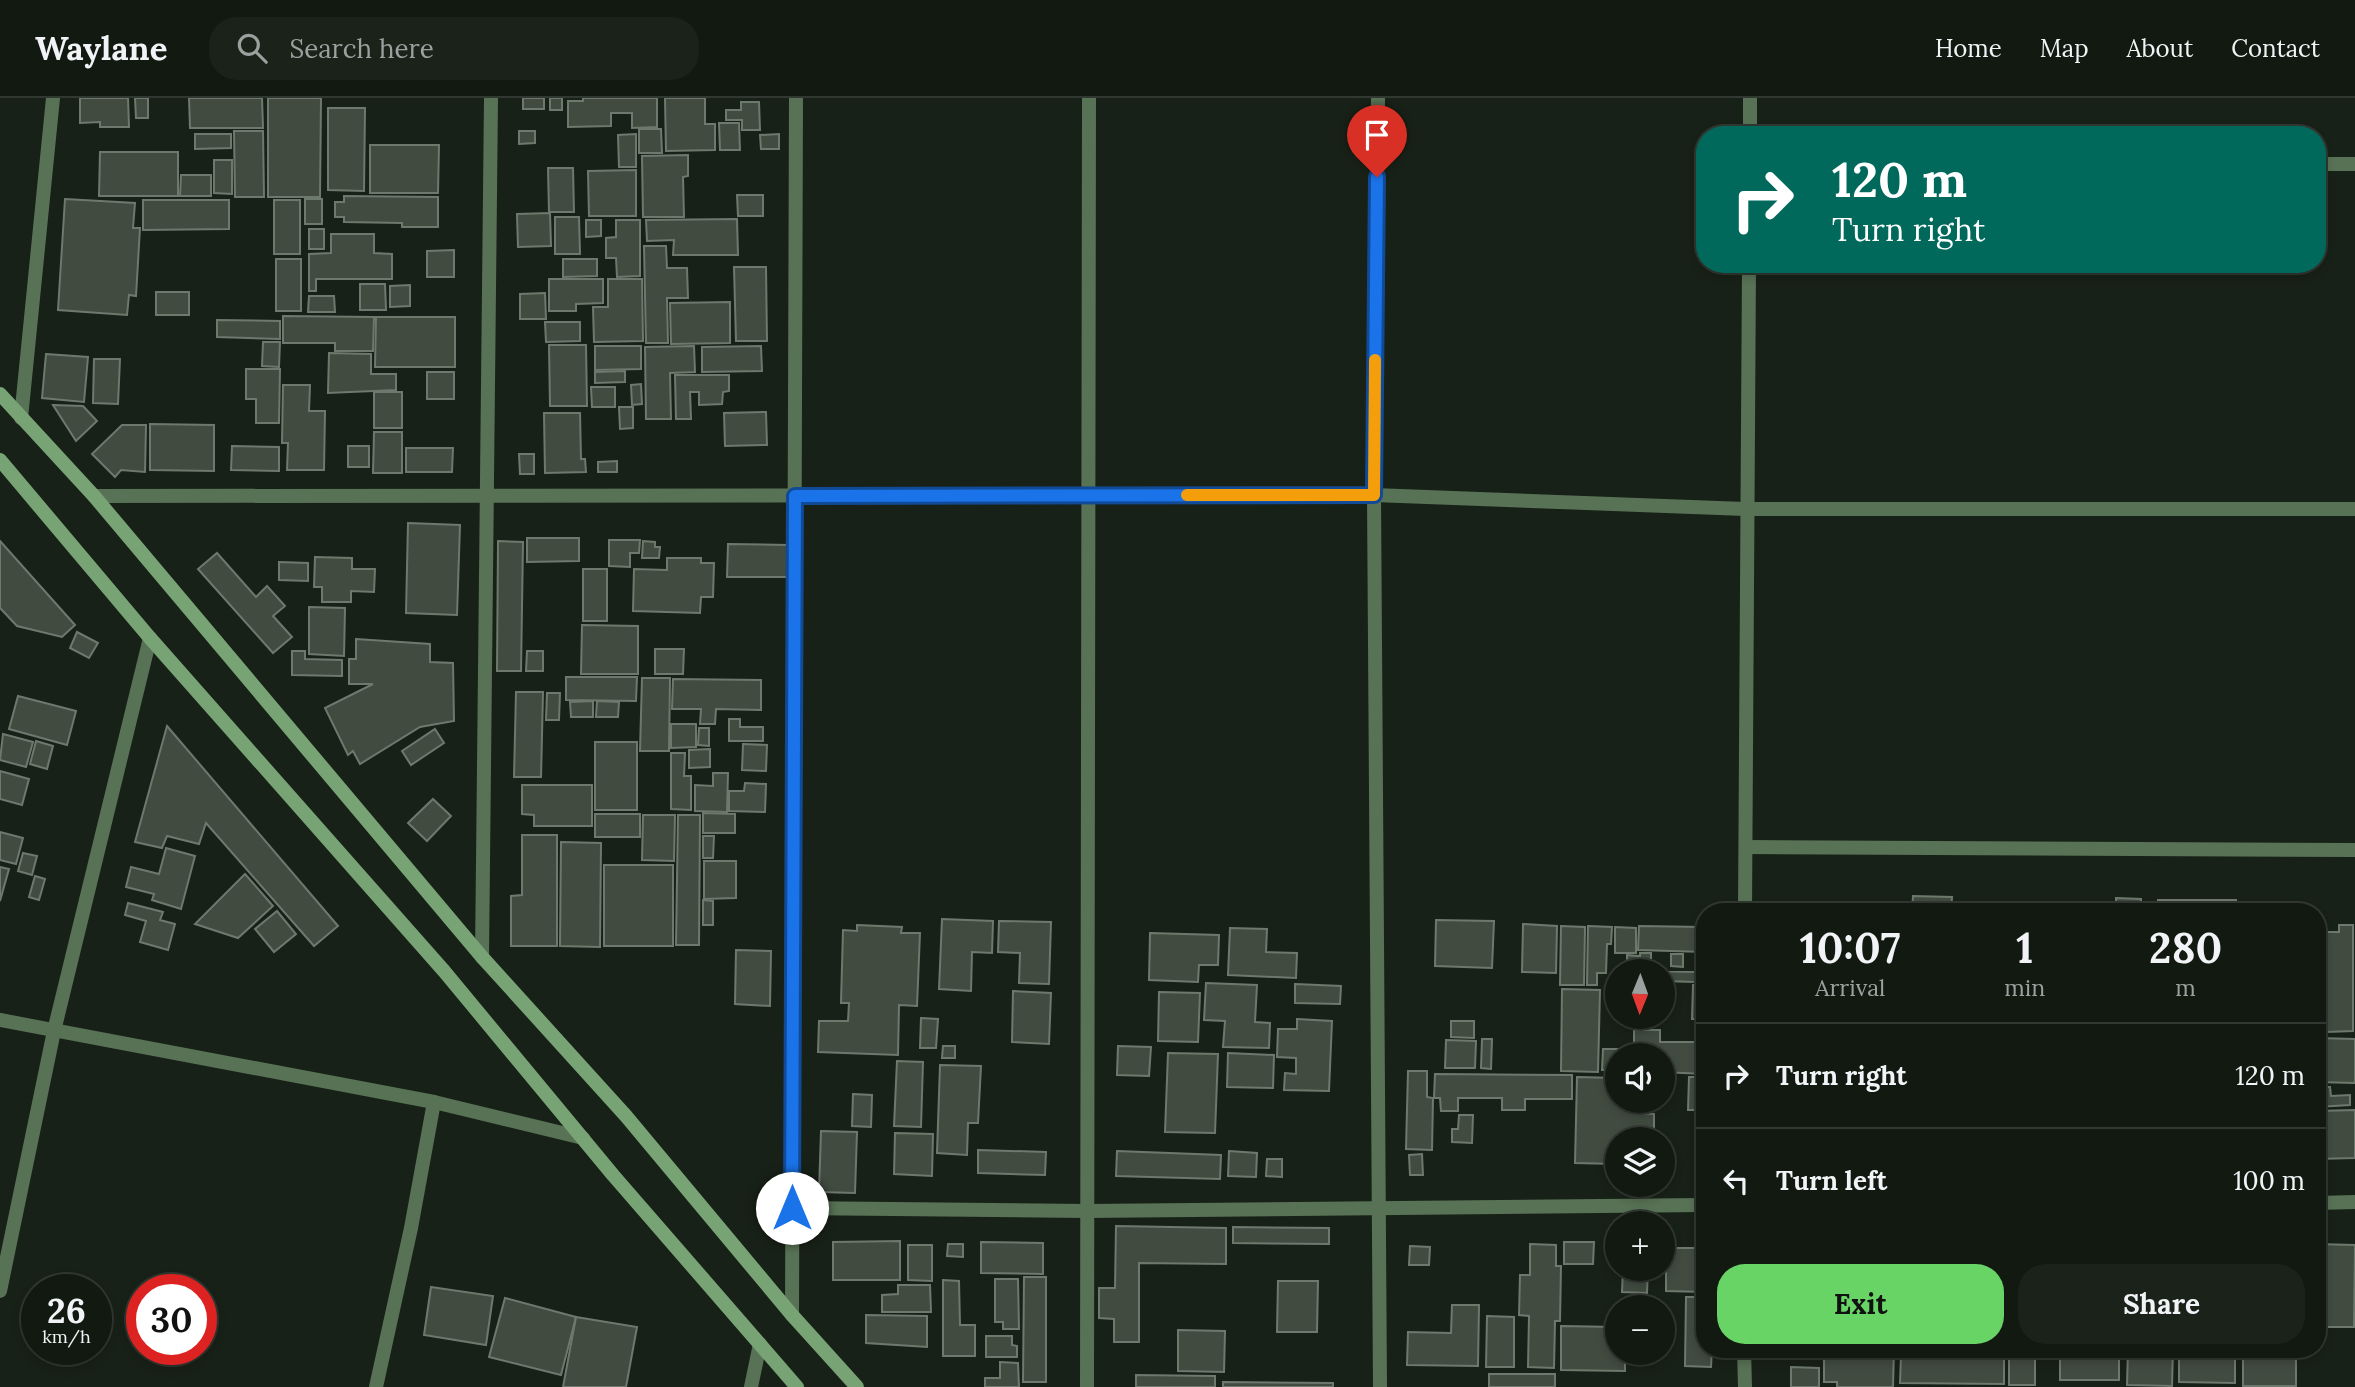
<!DOCTYPE html>
<html lang="en">
<head>
<meta charset="utf-8">
<style>
	body { margin:0; font-family:Lora,serif; background:#1b221a; color:#f1f3f6; height:100vh; display:flex; flex-direction:column; font-size:26px; white-space:nowrap }
	* { box-sizing:border-box; margin:0 }
	p { font-size:23px; color:#9ca09f }
	.icon { flex:none; width:38px; height:38px; fill:none; stroke:currentColor; stroke-width:2; stroke-linecap:round; stroke-linejoin:round }
	.map { position:relative; flex:1; overflow:hidden }
	.drawer { position:absolute; left:1696px; top:805px; width:630px; height:455px; display:flex; flex-direction:column; background:#121911; border-radius:28px; box-shadow:0 4px 10px #0003,0 0 0 2px #313831 }
	.drawer>* { flex:none }
	.guide { position:absolute; left:1696px; top:28px; width:630px; height:147px; border-radius:28px; box-shadow:0 4px 10px #0003,0 0 0 2px #313831; background:#00695c; color:#fff; overflow:hidden }
	.needle { width:46px; rotate:181deg }
	.tools { position:absolute; left:1605px; top:861px; display:grid; gap:14px }
	.tools a { display:grid; place-items:center; width:70px; height:70px; border-radius:50%; background:#121911; box-shadow:0 4px 10px #0003,0 0 0 2px #313831; font-size:35px }
	.speed { position:absolute; left:21px; top:1176px; display:flex; gap:14px; font-size:35px; font-weight:700; text-align:center }
	.speed>* { display:grid; place-content:center; width:91px; height:91px; border-radius:50%; background:#121911; box-shadow:0 4px 10px #0003,0 0 0 2px #313831; line-height:1 }
	.speed small { font-size:18px; font-weight:400 }
	.speed .limit { border:10px solid #d22; background:#fff; color:#111 }
	.pin { position:absolute; display:grid; place-items:center; width:60px; height:60px; color:#fff; margin:-72px -30px; border-radius:50% 50% 50% 0; rotate:-45deg; box-shadow:0 0 7px #0007 }
	.pin .icon { rotate:45deg }
	.me { position:absolute; width:77px; margin:-38px; rotate:0deg; stroke-linejoin:round; filter:drop-shadow(0 0 5px #0008) }
	.turn { display:flex; align-items:center; gap:24px; height:147px; padding:0 21px; font-size:32px }
	.turn .icon { width:91px; height:91px; stroke-width:2.5 }
	.turn b { display:block; font-size:49px; line-height:60px }
	.eta { display:flex; justify-content:space-evenly; align-items:center; height:119px; text-align:center }
	.eta b { font-size:42px; font-weight:800; line-height:49px }
	.cta { display:flex; gap:14px; margin-top:auto; padding:14px 21px }
	.cta a { flex:1; height:80px; border-radius:28px; background:#68d465; color:#111; font-size:28px; font-weight:800; line-height:80px; text-align:center }
	.cta a+a { background:#1b221a; color:#f1f3f6 }
	ul { padding:0; list-style:none }
	li { display:flex; align-items:center; gap:21px; height:105px; padding:0 21px; border-top:2px solid #313831 }
	li div { flex:1 }
	li b { display:block; font-size:26px }
	li em { font-style:normal }
	header { display:flex; align-items:center; gap:42px; box-sizing:border-box; height:98px; padding:0 35px; background:#121911; border-bottom:2px solid #313831 }
	header strong { font-size:33px }
	nav { display:flex; gap:38px; margin-inline-start:auto; font-size:24px }
	.search { width:490px; height:63px; background:#1b221a; display:flex; align-items:center; gap:18px; box-sizing:border-box; padding:0 24px; border-radius:28px; color:#9ca09f; font-size:26px }
	.map>svg:first-child { display:block }
	.building { fill:#414b40; stroke:#6e796d; stroke-width:2 }
	.lines { fill:none; stroke-linecap:round; stroke-linejoin:round }
	.street { stroke:#587256; stroke-width:14 }
	.secondary { stroke:#78a375; stroke-width:14 }
	.route-casing { stroke:#114b97; stroke-width:18 }
	.route { stroke:#1a73e8; stroke-width:12 }
	.slow { stroke:#f59e0b; stroke-width:12 }
</style>
</head>
<body>
<header>
<strong>Waylane</strong>
<div class="search"><svg class="icon" aria-label="search" viewBox="0 0 24 24"><circle cx="10" cy="10" r="6"/><path d="M15 15l6 6"/></svg>Search here</div>
<nav><a>Home</a><a>Map</a><a>About</a><a>Contact</a></nav>
</header>
<div class="map">
<svg width="2355" height="1289" viewBox="0 0 2355 1289">
	<rect width="100%" height="100%" fill="#182117"/>
	<!-- building -->
	<g class="building">
		<path d="M80,0H128L129,29H100V24L80,25Z"/>
		<path d="M135,0H148V20H136Z"/>
		<path d="M189,0H262L263,30H190Z"/>
		<path d="M268,0H321L320,99H268Z"/>
		<rect x="523" y="0" width="21" height="11"/>
		<rect x="550" y="0" width="12" height="12"/>
		<path d="M583,0H657V29L632,30V15H611V28L568,29V3H583Z"/>
		<path d="M665,0H705V26H715V52L666,53Z"/>
		<path d="M741,4H759L760,32H742V22H726V12H741Z"/>
		<path d="M328,10H365L364,93L328,92Z"/>
		<path d="M719,25H739L740,52H720Z"/>
		<path d="M639,31H661L662,55H639Z"/>
		<path d="M234,33H263L264,99H235Z"/>
		<path d="M519,33H535V45L519,46Z"/>
		<path d="M195,36H231V50L195,51Z"/>
		<path d="M636,36V69H619L618,37Z"/>
		<path d="M779,36V51H761L760,37Z"/>
		<path d="M370,47H439L438,95H370Z"/>
		<path d="M100,54H178V98H99Z"/>
		<path d="M688,57V78L683,79L684,119H643L642,58Z"/>
		<path d="M214,62H232V96L214,95Z"/>
		<path d="M548,70H573L574,114H549Z"/>
		<path d="M636,72V118H589L588,73Z"/>
		<path d="M181,77H211V98H180Z"/>
		<path d="M737,97H763V118H738Z"/>
		<path d="M344,98L438,99V129H402V125L344,124V119H335V104H344Z"/>
		<path d="M65,101L135,105L133,130H140L136,198L129,197L127,217L58,212Z"/>
		<rect x="305" y="101" width="17" height="25"/>
		<path d="M143,102H229V131L143,132Z"/>
		<rect x="274" y="102" width="26" height="54"/>
		<path d="M550,115L551,148L518,149L517,116Z"/>
		<path d="M555,119H579L580,156H555Z"/>
		<path d="M737,121L738,157H673L674,142L647,143L646,122Z"/>
		<path d="M586,122H601V138L586,139Z"/>
		<path d="M616,122H640V178L617,179L616,160H606V140L616,139Z"/>
		<rect x="309" y="131" width="15" height="20"/>
		<path d="M331,136H374V155L392,156V181H316V193H309V156L331,155Z"/>
		<path d="M644,148H666L667,170H687L688,200H667L668,245H646Z"/>
		<path d="M454,152V179H427V153Z"/>
		<rect x="276" y="161" width="25" height="52"/>
		<path d="M563,161H597V178L563,179Z"/>
		<path d="M734,169H766L767,243H736Z"/>
		<path d="M549,181H603V205L576,206V213H549Z"/>
		<path d="M608,181H642L643,243L594,244L593,209H608Z"/>
		<path d="M360,186H385L386,212H360Z"/>
		<path d="M410,187V208L390,209V188Z"/>
		<rect x="156" y="194" width="33" height="23"/>
		<path d="M545,195L546,221H520V196Z"/>
		<path d="M309,198H334L335,214H308Z"/>
		<path d="M730,204V245L671,246L670,205Z"/>
		<path d="M283,218L374,219L373,253H335V245H283Z"/>
		<path d="M376,219H455V269H375Z"/>
		<path d="M217,222L280,223V241L217,239Z"/>
		<path d="M545,224H580V243L546,244Z"/>
		<path d="M263,244H280L279,269L262,268Z"/>
		<path d="M549,247H586L587,308H550Z"/>
		<path d="M595,248H641V271L595,272Z"/>
		<path d="M694,248L695,274L670,275L671,321H646L645,249Z"/>
		<path d="M761,248L762,273L702,274V249Z"/>
		<path d="M329,255L371,256V276H396V292L328,295Z"/>
		<path d="M46,256L88,259L84,304L42,300Z"/>
		<path d="M94,261H120L118,306L93,305Z"/>
		<path d="M246,271H280L279,325H256V301H246Z"/>
		<path d="M625,273V284L595,285V274Z"/>
		<rect x="427" y="274" width="27" height="27"/>
		<path d="M675,277H729V293L723,294L722,306L699,307V294H690L691,321H676Z"/>
		<path d="M641,286L642,306L632,307L631,287Z"/>
		<path d="M283,287H310L309,313H325L324,372H287L288,345H282Z"/>
		<path d="M591,289H615V309H592Z"/>
		<rect x="374" y="294" width="28" height="36"/>
		<path d="M53,307L83,308L97,323L76,343Z"/>
		<path d="M619,309H633V330L620,331Z"/>
		<path d="M766,314L767,347L725,348L724,315Z"/>
		<path d="M544,315H580L581,361H585L586,374L545,375Z"/>
		<path d="M150,326L214,327V373L150,372Z"/>
		<path d="M122,327H146L145,374L121,372L115,379L92,356Z"/>
		<path d="M374,334H402V375H373Z"/>
		<path d="M232,348L279,349V373L231,372Z"/>
		<rect x="348" y="348" width="21" height="21"/>
		<path d="M406,350H453L452,374H406Z"/>
		<path d="M519,356H534V376H520Z"/>
		<path d="M617,363V374H598V364Z"/>
		<path d="M408,425L460,427L457,517L406,515Z"/>
		<path d="M527,440H579V463L527,464Z"/>
		<path d="M609,442H640L639,455H630V469L609,468Z"/>
		<path d="M0,443L75,527L62,539L17,528L0,510Z"/>
		<path d="M498,443L523,444L521,573H497Z"/>
		<path d="M643,443L655,444V449H660L659,460H642Z"/>
		<path d="M728,446L788,447V479H727Z"/>
		<path d="M217,455L256,499L267,488L285,508L273,518L292,539L273,555L198,471Z"/>
		<path d="M315,459L352,460V471H375L374,494L351,493V504H322V489H314Z"/>
		<path d="M667,460H701V465H714L713,499H701L700,515L633,513L634,471L667,472Z"/>
		<path d="M279,464L308,465V483L279,482Z"/>
		<rect x="583" y="471" width="24" height="52"/>
		<path d="M309,509L345,510L344,558L309,556Z"/>
		<path d="M582,527L638,528V576H581Z"/>
		<path d="M77,534L98,545L89,560L70,550Z"/>
		<path d="M356,541L430,546V564L453,565L454,623L420,629L360,666L353,653L348,657L325,610L373,586H349V561H356Z"/>
		<path d="M655,551H684L683,576H655Z"/>
		<path d="M292,553H305V561L342,562V578L292,577Z"/>
		<path d="M527,553H543V573H526Z"/>
		<path d="M566,579H637L636,603L566,602Z"/>
		<path d="M642,580H670L669,653H640Z"/>
		<path d="M673,581L761,582V612L716,611L715,626H700L701,611H672Z"/>
		<path d="M516,594H543L541,679H514Z"/>
		<path d="M547,595H560L559,622H546Z"/>
		<path d="M18,598L76,613L67,647L9,631Z"/>
		<path d="M593,603V619H571L570,604Z"/>
		<path d="M597,603L619,604L618,619H596Z"/>
		<path d="M729,621H740V629H763V643H729Z"/>
		<path d="M671,626H696V649L671,650Z"/>
		<path d="M167,628L338,828L314,848L206,725L199,746L167,738L162,750L135,744Z"/>
		<path d="M699,630H709V648L698,647Z"/>
		<path d="M435,631L444,645L411,667L402,653Z"/>
		<path d="M3,636L33,644L26,669L0,662Z"/>
		<path d="M36,643L53,648L47,671L30,666Z"/>
		<rect x="595" y="644" width="42" height="68"/>
		<path d="M743,646L767,647L766,673L742,672Z"/>
		<path d="M710,651V669L689,670V652Z"/>
		<path d="M671,655H685L684,678H691V712L671,711Z"/>
		<path d="M0,673L29,681L22,707L0,701Z"/>
		<path d="M713,675H728L727,714L695,713V687L713,688Z"/>
		<path d="M745,685L766,686L765,714L729,713V693H744Z"/>
		<path d="M522,687H592V728H534V717L522,716Z"/>
		<path d="M433,701L451,718L427,743L408,725Z"/>
		<path d="M703,715L735,716V735H703Z"/>
		<rect x="595" y="716" width="45" height="23"/>
		<path d="M643,717H675L674,763L642,762Z"/>
		<path d="M678,717H700L699,847H676Z"/>
		<path d="M0,734L23,740L16,766L0,762Z"/>
		<path d="M522,737H557V848H511V798L522,797Z"/>
		<path d="M703,738H714L713,760H703Z"/>
		<path d="M561,744L601,745L600,849L560,848Z"/>
		<path d="M166,750L195,758L181,811L152,802L154,796L126,789L131,769L159,776Z"/>
		<path d="M23,755L37,758L32,777L18,773Z"/>
		<path d="M704,763H736V800L704,801Z"/>
		<rect x="604" y="767" width="69" height="81"/>
		<path d="M0,769L9,771L0,803Z"/>
		<path d="M245,776L273,808L238,840L195,826Z"/>
		<path d="M35,778L45,781L39,802L29,799Z"/>
		<path d="M1913,798L1952,799L1951,814H1912Z"/>
		<path d="M2116,800L2141,801V814H2116Z"/>
		<path d="M703,802L713,803V827H703Z"/>
		<rect x="2158" y="802" width="78" height="12"/>
		<path d="M2085,804H2104L2103,814H2085Z"/>
		<path d="M128,805L163,814L160,822L175,826L168,852L140,844L146,823L125,817Z"/>
		<path d="M277,813L296,836L274,854L255,831Z"/>
		<path d="M942,821L993,823L992,855L972,854L971,893L939,891Z"/>
		<path d="M1436,822L1494,823L1492,870L1435,868Z"/>
		<path d="M999,823L1051,824L1049,886L1019,885L1020,855L998,854Z"/>
		<path d="M1523,826L1557,828L1556,875L1522,874Z"/>
		<path d="M857,827L902,829L901,835H920L917,908L899,907L898,957L818,954L819,923H848L849,905H841L843,832L857,833Z"/>
		<path d="M2339,827H2353V933L2327,934L2326,834H2339Z"/>
		<path d="M1561,828L1585,829L1584,887H1560Z"/>
		<path d="M1588,828L1612,829L1611,846H1607L1606,875H1597V887H1587Z"/>
		<path d="M1639,828L1704,829V854L1638,852Z"/>
		<path d="M1615,829L1636,830V855H1615Z"/>
		<path d="M1230,830L1267,831L1266,854L1297,855L1296,880L1228,877Z"/>
		<path d="M1150,835L1219,837L1218,867H1199L1198,884L1149,882Z"/>
		<path d="M736,852L771,853L770,908L735,906Z"/>
		<path d="M1640,855H1651V873L1640,872Z"/>
		<path d="M1671,856H1683V869L1671,868Z"/>
		<path d="M1627,857L1638,858V873H1627Z"/>
		<path d="M1655,873L1695,874V884L1662,883V873Z"/>
		<path d="M1206,885L1257,887L1255,924L1270,925L1269,950L1223,949L1225,923L1204,922Z"/>
		<path d="M1295,886L1341,888L1340,906L1295,905Z"/>
		<path d="M1606,886L1617,887V903H1606Z"/>
		<path d="M1693,887H1704V921H1692Z"/>
		<path d="M1562,891L1600,892L1598,974L1561,973Z"/>
		<path d="M1013,893L1051,895L1049,946L1012,944Z"/>
		<path d="M1159,894L1200,895L1198,944L1158,943Z"/>
		<path d="M921,920L938,921L936,950H920Z"/>
		<path d="M1297,921L1332,923L1329,993L1284,992L1285,975L1296,976V960L1277,959L1278,931H1297Z"/>
		<path d="M1451,923H1474V940L1451,939Z"/>
		<path d="M1634,932H1660V944H1704V976L1662,974V957H1634Z"/>
		<path d="M2317,940L2355,941V985L2317,984Z"/>
		<path d="M1482,941H1492L1491,971L1481,970Z"/>
		<path d="M1446,942L1476,943L1475,970H1445Z"/>
		<path d="M943,948H955V960H942Z"/>
		<path d="M1118,948L1151,949L1149,978L1117,977Z"/>
		<path d="M1603,951H1629V957H1617V972H1602Z"/>
		<path d="M1168,955L1218,956L1215,1035L1165,1034Z"/>
		<path d="M1228,955L1274,957L1273,990L1227,989Z"/>
		<path d="M897,963L923,964L921,1029L894,1028Z"/>
		<path d="M940,967L981,968L978,1025H968L967,1057L937,1055Z"/>
		<path d="M1408,973H1427V999L1433,1000L1432,1052L1406,1051Z"/>
		<path d="M1435,976L1572,977V1001H1525V1012H1502V1000H1458V1013H1441L1440,1000H1434Z"/>
		<path d="M1577,979L1617,980V1003H1637V1015L1654,1016V1041H1617V1066L1575,1065Z"/>
		<path d="M1689,979H1704V1012H1688Z"/>
		<path d="M2317,989H2330L2331,998L2350,997V1007L2317,1009Z"/>
		<path d="M853,996L872,997L871,1029L852,1028Z"/>
		<path d="M2355,1012V1060L2317,1061V1013Z"/>
		<path d="M1459,1017H1473L1472,1045L1452,1044V1031H1458Z"/>
		<path d="M821,1033L857,1034L855,1095L819,1094Z"/>
		<path d="M895,1035L933,1036L932,1078L894,1076Z"/>
		<path d="M978,1052L1046,1054L1045,1077L978,1075Z"/>
		<path d="M1117,1053L1221,1057L1220,1081L1116,1078Z"/>
		<path d="M1229,1053L1257,1055L1256,1079L1228,1078Z"/>
		<path d="M1422,1056L1423,1077H1410L1409,1057Z"/>
		<path d="M1267,1061H1282V1079L1266,1078Z"/>
		<path d="M1116,1128L1226,1130V1166L1139,1165V1244H1114V1221L1099,1220V1190H1115Z"/>
		<path d="M1233,1129L1329,1130V1146L1233,1145Z"/>
		<path d="M900,1143V1182H833V1144Z"/>
		<path d="M981,1144L1043,1145V1176L981,1175Z"/>
		<path d="M1564,1144H1594L1593,1166H1564Z"/>
		<path d="M948,1146H963V1159L947,1158Z"/>
		<path d="M1530,1146L1556,1147V1168H1561L1560,1223H1555L1554,1270L1528,1269L1529,1218L1519,1217L1520,1177H1530Z"/>
		<path d="M2317,1146L2355,1147L2354,1229H2317Z"/>
		<path d="M908,1147H932V1183L908,1182Z"/>
		<path d="M1410,1148L1430,1149L1429,1167H1409Z"/>
		<path d="M1666,1150H1704V1194L1666,1193Z"/>
		<path d="M1623,1171H1648L1647,1195L1622,1194Z"/>
		<path d="M1024,1179H1046V1284H1023Z"/>
		<path d="M995,1181H1018L1019,1231H1003V1224H995Z"/>
		<path d="M943,1182L959,1183L960,1227H975V1258H943Z"/>
		<path d="M1278,1183H1318L1317,1234H1277Z"/>
		<path d="M898,1187H930L931,1214H882V1197L898,1196Z"/>
		<path d="M431,1189L493,1198L486,1247L424,1237Z"/>
		<path d="M1686,1199H1704V1251H1712L1711,1269L1685,1268Z"/>
		<path d="M505,1200L576,1219L561,1277L489,1259Z"/>
		<rect x="1635" y="1202" width="18" height="7"/>
		<path d="M1452,1207H1479L1478,1268L1407,1267L1408,1234L1451,1235Z"/>
		<path d="M866,1217L927,1218V1249L866,1245Z"/>
		<path d="M1487,1218L1514,1219V1269H1486Z"/>
		<path d="M576,1219L637,1229L626,1289H563Z"/>
		<path d="M1561,1228L1617,1229V1255H1625V1273L1561,1272Z"/>
		<path d="M1178,1232L1225,1233L1224,1274L1178,1273Z"/>
		<path d="M986,1238H1012V1247L1017,1248V1259H986Z"/>
		<path d="M1824,1251H1894L1893,1289H1837V1284H1824Z"/>
		<rect x="2009" y="1251" width="26" height="36"/>
		<path d="M2071,1251H2119V1282H2060V1259L2071,1260Z"/>
		<path d="M2128,1251H2173L2172,1288L2127,1287Z"/>
		<path d="M2179,1251L2235,1252V1285L2179,1284Z"/>
		<path d="M2243,1251H2264L2263,1257H2296V1288H2243Z"/>
		<path d="M1901,1257L2004,1258V1286L1900,1285Z"/>
		<path d="M1000,1264L1018,1265L1019,1289H985V1280H1000Z"/>
		<path d="M1791,1269L1819,1270V1289H1791Z"/>
		<rect x="1489" y="1276" width="66" height="13"/>
		<path d="M1136,1277L1215,1278V1289H1136Z"/>
		<path d="M1223,1284L1333,1285V1289H1223Z"/>
	</g>
	<g class="lines">
		<!-- street -->
		<g class="street">
			<path d="M1378,0L1374,397L1380,1289"/>
			<path d="M1750,37V0"/>
			<path d="M2317,66H2355"/>
			<path d="M21,320L53,0"/>
			<path d="M94,398L1374,397L1745,411H2355"/>
			<path d="M1747,749L2355,752"/>
			<path d="M1745,814L1749,166"/>
			<path d="M482,859L491,0"/>
			<path d="M0,922L434,1004L583,1040"/>
			<path d="M2317,1105L2355,1104"/>
			<path d="M792,1110L1086,1113L1704,1107"/>
			<path d="M0,1193L54,933L150,540"/>
			<path d="M792,1217L796,0"/>
			<path d="M1744,1251L1745,1289"/>
			<path d="M376,1289L411,1130L434,1004"/>
			<path d="M751,1289L760,1246"/>
			<path d="M1087,1289L1089,0"/>
		</g>
		<!-- secondary -->
		<g class="secondary">
			<path d="M0,296L94,398L482,859L626,1018L792,1217L857,1289"/>
			<path d="M0,362L150,540L444,873L613,1077L797,1289"/>
		</g>
	</g>
	<g class="lines">
		<!-- route casing -->
		<g class="route-casing">
			<path id="route" d="M792,1110L795,398L1374,397L1377,79"/>
		</g>
		<!-- route -->
		<use href="#route" class="route"/>
		<!-- slow -->
		<path class="slow" d="M1187,397H1374L1375,262"/>
	</g>
</svg>
<div class="tools">
<a><svg class="needle" viewBox="-14 -14 28 28"><path d="M0-13l5 13h-10z" fill="#e53935"/><path d="M0 13l5-13h-10z" fill="#9ca09f"/></svg></a>
<a><svg class="icon" aria-label="sound" viewBox="0 0 24 24"><path d="M4 9h4l5-4v14l-5-4H4zM17 9q2 3 0 6"/></svg></a>
<a><svg class="icon" aria-label="layers" viewBox="0 0 24 24"><path d="M12 4l9 5-9 5-9-5zM3 14l9 5 9-5"/></svg></a>
<a>+</a>
<a>−</a>
</div>
<div class="speed"><div>26<small>km/h</small></div><div class="limit">30</div></div>
<div class="pin" style="left:1377px;top:79px;background:#d93025"><svg class="icon" aria-label="arrive" viewBox="0 0 24 24"><path d="M6 21V4h12l-3 4 3 4H6"/></svg></div>
<svg class="me" style="left:792px;top:1110px" viewBox="-20 -20 40 40"><circle r="19" fill="#fff"/><path d="M0-13L10 11 0 6-10 11z" fill="#1a73e8"/></svg>
<div class="guide">
<div class="turn"><svg class="icon" aria-label="right" viewBox="0 0 24 24"><path d="M7 20v-9h11M14 6l5 5-5 5"/></svg><div><b>120 m</b>Turn right</div></div>
</div>
<section class="drawer">
<div class="eta">
<div><b>10:07</b><p>Arrival</p></div>
<div><b>1</b><p>min</p></div>
<div><b>280</b><p>m</p></div>
</div>
<ul>
<li><svg class="icon" aria-label="right" viewBox="0 0 24 24"><path d="M7 20v-9h11M14 6l5 5-5 5"/></svg><div><b>Turn right</b></div><em>120 m</em></li>
<li><svg class="icon" aria-label="left" viewBox="0 0 24 24"><path d="M17 20v-9H6M10 6l-5 5 5 5"/></svg><div><b>Turn left</b></div><em>100 m</em></li>
</ul>
<div class="cta"><a>Exit</a><a>Share</a></div>
</section>
</div>
</body>
</html>
